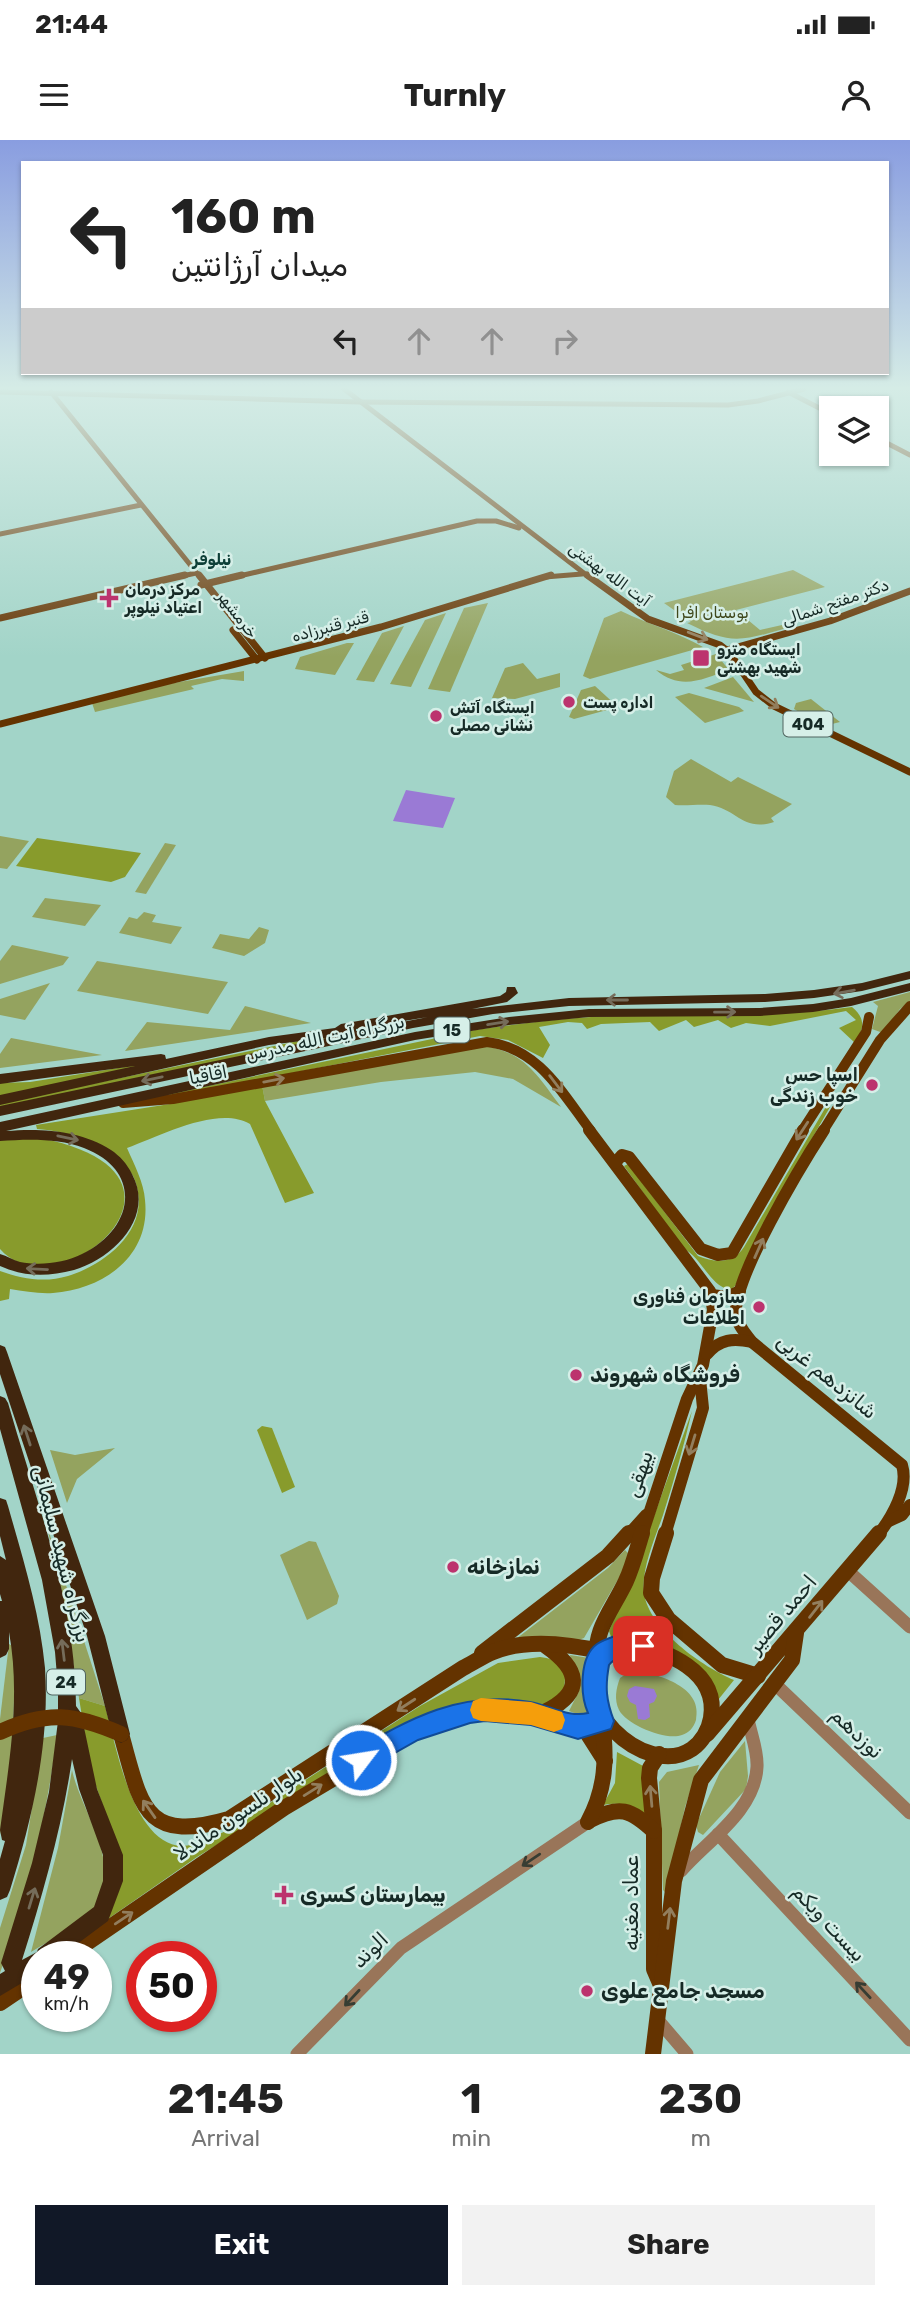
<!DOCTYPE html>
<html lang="en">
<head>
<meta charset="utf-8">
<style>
	body { margin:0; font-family:Rubik,Cairo,sans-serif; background:#f2f2f2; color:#222; height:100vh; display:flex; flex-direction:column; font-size:26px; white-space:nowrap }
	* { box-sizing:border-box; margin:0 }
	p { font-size:23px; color:#767676 }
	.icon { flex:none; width:38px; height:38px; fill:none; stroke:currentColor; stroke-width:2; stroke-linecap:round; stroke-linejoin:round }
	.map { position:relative; height:1914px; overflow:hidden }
	.drawer { display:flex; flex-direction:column; background:#fff; flex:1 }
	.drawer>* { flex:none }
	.guide { position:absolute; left:21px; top:21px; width:868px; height:214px; border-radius:0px; box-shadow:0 2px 5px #0004; background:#fff; color:#222; overflow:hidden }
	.controls { position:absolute; left:819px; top:256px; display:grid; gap:14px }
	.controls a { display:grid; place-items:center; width:70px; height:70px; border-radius:0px; background:#fff; box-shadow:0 2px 5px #0004; font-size:35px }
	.speed { position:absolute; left:21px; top:1801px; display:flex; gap:14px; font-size:35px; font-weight:700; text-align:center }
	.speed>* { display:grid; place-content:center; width:91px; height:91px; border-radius:50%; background:#fff; box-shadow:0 2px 5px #0004; line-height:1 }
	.speed small { font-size:18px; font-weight:400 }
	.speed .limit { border:10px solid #d22; background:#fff; color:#111 }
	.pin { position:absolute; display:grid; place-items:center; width:60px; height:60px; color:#fff; margin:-30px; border-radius:14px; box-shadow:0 4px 10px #0006 }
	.me { position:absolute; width:77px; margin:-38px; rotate:59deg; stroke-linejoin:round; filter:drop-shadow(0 0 5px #0008) }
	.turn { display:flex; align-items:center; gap:24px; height:147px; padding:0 35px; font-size:32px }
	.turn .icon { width:91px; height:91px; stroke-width:2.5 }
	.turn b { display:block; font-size:49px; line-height:60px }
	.lanes { display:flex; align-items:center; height:66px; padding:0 35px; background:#0003; justify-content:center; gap:35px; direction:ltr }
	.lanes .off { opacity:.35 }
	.eta { display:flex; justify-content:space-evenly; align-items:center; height:119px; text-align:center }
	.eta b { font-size:42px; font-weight:700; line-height:49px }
	.cta { display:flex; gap:14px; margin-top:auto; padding:14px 35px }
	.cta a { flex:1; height:80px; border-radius:0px; background:#111827; color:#fff; font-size:28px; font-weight:700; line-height:80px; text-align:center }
	.cta a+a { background:#f2f2f2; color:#222 }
	.status { display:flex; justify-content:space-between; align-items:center; height:49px; padding:0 35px; background:#fff; direction:ltr }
	.status svg { height:19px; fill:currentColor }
	header { display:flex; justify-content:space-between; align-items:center; height:91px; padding:0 35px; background:#fff; font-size:32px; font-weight:700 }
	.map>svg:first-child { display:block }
	.green { fill:#94a35f }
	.forest { fill:#889b2c }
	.water { fill:#9a7ad5 }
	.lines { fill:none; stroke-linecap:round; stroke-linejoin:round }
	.minor { stroke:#997559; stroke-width:13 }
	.major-far4 { stroke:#643300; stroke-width:5 }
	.major-far3 { stroke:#643300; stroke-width:7 }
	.major-far2 { stroke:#643300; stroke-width:10 }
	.major-far1 { stroke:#643300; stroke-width:12 }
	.major { stroke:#643300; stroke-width:16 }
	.highway { fill:#41260e; fill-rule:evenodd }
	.major-bridge { stroke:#643300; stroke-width:16 }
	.oneway { stroke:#927e5d }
	.oneway2 { stroke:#756c5a }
	.oneway3 { stroke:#373d33 }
	.route { fill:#1a73e8; stroke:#114b97; stroke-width:2 }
	.slow { fill:#f59e0b }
	.poi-dot { fill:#bc336e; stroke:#d6efe8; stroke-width:2.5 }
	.labels { text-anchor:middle; stroke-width:5; stroke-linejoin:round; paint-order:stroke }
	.far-neighbourhood-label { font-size:16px; font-weight:bold; fill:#0e4038; stroke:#d6efe8 }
	.far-street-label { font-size:16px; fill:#162a26; stroke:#d6efe8 }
	.far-poi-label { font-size:16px; font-weight:bold; fill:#162a26; stroke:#d6efe8; text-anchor:start }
	.far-park-label { font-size:16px; fill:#3f481c; stroke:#d6efe8 }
	.shield { fill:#d6efe8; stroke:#506560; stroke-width:2 }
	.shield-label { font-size:16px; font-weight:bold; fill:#162a26 }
	.street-label { font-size:18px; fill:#162a26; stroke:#d6efe8 }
	.poi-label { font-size:18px; font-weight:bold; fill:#162a26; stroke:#d6efe8; text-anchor:end }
	.near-poi-label { font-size:21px; font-weight:bold; fill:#162a26; stroke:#d6efe8; text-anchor:start }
	.near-street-label { font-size:21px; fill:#162a26; stroke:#d6efe8 }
</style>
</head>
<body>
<div class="status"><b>21:44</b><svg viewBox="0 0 49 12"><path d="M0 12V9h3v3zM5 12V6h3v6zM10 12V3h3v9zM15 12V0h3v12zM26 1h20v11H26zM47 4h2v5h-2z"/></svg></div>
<header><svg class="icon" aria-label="menu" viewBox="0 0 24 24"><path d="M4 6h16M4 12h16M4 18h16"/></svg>Turnly<svg class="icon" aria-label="person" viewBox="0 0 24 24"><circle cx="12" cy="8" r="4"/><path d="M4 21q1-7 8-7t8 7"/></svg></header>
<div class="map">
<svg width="910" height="1914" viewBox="0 0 910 1914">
	<rect width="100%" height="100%" fill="#a2d4c8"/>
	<!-- green -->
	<g class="green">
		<path d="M793,430L825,447L736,470L760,490L782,485L787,488C741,501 731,505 687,483L691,482L664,463Z"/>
		<path d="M488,463L450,552L428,549L464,468Z"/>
		<path d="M621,471C648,484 677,492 703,507L590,539L583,536L604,478Z"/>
		<path d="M446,473L411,547L390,544L425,480Z"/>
		<path d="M404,486L374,542L356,540L382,493Z"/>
		<path d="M347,503H354L335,535L295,529L300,517Z"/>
		<path d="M716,514L729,530C703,539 681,551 656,530L670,534L684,530L681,525Z"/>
		<path d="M523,523L537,539L560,533V547L515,559L492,558L505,528Z"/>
		<path d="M244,531V541L222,539L191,546L194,549L95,572L92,563L156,546Z"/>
		<path d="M733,537L754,562L704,548Z"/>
		<path d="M595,546L618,567L574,579L569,577L581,550Z"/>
		<path d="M689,553L739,567L744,571L705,583L675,557Z"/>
		<path d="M811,559L840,582L824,586L794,569L796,563Z"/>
		<path d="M691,619L731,642L738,637L792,664L771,678L774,682C743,692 737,669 710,665C699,664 686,666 675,665L666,657L674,631Z"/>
		<path d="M0,696L29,701L7,729L0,728Z"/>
		<path d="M165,703L176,705L146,754L135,752Z"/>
		<path d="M45,758L101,765L85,786L32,777Z"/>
		<path d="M144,772L156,775L152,782L182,787L171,804L119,793L129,777L137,779Z"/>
		<path d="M259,787L269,790L265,803L244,816L212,808L220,794L249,799Z"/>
		<path d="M12,805L69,817L63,825L0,844V821Z"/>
		<path d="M97,821L228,842L208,874L77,851Z"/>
		<path d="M50,843L25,880L0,875V859Z"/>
		<path d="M910,852V861L900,869L883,893L872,889L878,866L873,862Z"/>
		<path d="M245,866L311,883L125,911L147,882L230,890Z"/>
		<path d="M11,898L102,915L0,928V914Z"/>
		<path d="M483,906C525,912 537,935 561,967L513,939L475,932L381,942L265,961L262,945Z"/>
		<path d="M115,1308L77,1339L67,1363L50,1310L75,1315Z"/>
		<path d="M46,1383L105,1566L79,1558L61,1447Z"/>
		<path d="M309,1401L316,1402L339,1456L337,1464L307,1480L280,1415Z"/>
		<path d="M625,1410L630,1415L628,1422L584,1498L573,1502H512L608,1428Z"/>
		<path d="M9,1504L14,1507C15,1569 13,1634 0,1695V1579Z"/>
		<path d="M570,1515L589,1518L592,1566L588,1578L569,1571L579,1551Z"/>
		<path d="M641,1531C664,1537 703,1548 696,1580C694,1587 689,1593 682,1595C666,1601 627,1585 619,1570C614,1559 616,1549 620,1538L629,1532Z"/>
		<path d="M57,1595C47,1676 27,1756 0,1833V1788L26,1705L43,1598Z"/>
		<path d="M745,1601L748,1636L746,1649L703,1695L698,1692L696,1685L720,1632Z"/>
		<path d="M699,1625L685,1667L666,1753L663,1750L659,1642L667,1632Z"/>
		<path d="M72,1630C81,1673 129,1731 90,1773C75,1789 50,1800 31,1812L58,1708Z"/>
	</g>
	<!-- forest -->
	<g class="forest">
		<path d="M37,698L141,713L125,737L111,742L16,726Z"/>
		<path d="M852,867C866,879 864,888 855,903L839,888L856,880L846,871L770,886L746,883L731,888L718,880L694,887L686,880L659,891L650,882L601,884L587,889L582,883L568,882L539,887L550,905L543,918L508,900L480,896L171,957L170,954L475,890C513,885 552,879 591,877C679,873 765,879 852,867Z"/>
		<path d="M327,895L328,898L0,967V963Z"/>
		<path d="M175,919L0,957V943L30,942Z"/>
		<path d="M262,945L265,961L314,1053L285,1063L250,984C218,965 160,996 127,1008C134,1024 144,1043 145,1060C151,1116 104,1149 53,1153C39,1154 24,1151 10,1149L9,1159L0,1161V1131C22,1139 45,1143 68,1136C102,1126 145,1094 138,1053C137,1045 134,1035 128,1029C122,1023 113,1019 106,1014C82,998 66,991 37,989L36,985L170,964Z"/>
		<path d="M827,965L830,967L776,1061L735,1146L730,1150C709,1145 702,1118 683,1108L624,1026L628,1024L698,1116C716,1123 733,1124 744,1107Z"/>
		<path d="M40,998C225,1034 57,1175 0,1109V1000Z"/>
		<path d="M692,1271C684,1306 674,1340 663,1375C655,1398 641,1429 644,1453C649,1490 703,1527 734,1540L718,1560L703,1536L613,1502L609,1491L632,1437Z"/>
		<path d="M262,1286L272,1288L295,1347L282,1353L257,1290Z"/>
		<path d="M540,1517C564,1520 568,1530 563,1553L548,1565L490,1561L459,1566L418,1580L197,1717L102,1783L112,1691L91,1632L79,1558L105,1566C116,1604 132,1704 182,1706C197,1706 214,1696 228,1690L420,1566L498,1523Z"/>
		<path d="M617,1612L645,1627L649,1677C636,1666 620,1661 603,1665L615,1643Z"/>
	</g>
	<!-- water -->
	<g class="water">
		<path d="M406,650L455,658L443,688L393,681Z"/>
		<path d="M635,1546L654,1549L657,1556L654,1562L649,1564L650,1577L645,1580L638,1579L636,1565L630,1562L627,1556L629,1549Z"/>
	</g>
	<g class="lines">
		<!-- minor -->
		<g class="minor">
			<path d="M847,1430L910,1487"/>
			<path d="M774,1543L910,1673"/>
			<path d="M718,1694L910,1900"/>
			<path d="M681,1731C707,1701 755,1671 757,1627C758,1611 751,1595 748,1579"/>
			<path d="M657,1879L687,1914"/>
			<path d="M297,1914L401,1808L588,1682"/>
		</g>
		<!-- major-far4 -->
		<g class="major-far4">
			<path d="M344,249L589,437"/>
			<path d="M0,252L360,262L728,265L758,261L804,249"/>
			<path d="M51,252L200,437"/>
			<path d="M788,252L831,274"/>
			<path d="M877,298L910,315"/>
			<path d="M0,394L141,365"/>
			<path d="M178,437L196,433"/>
			<path d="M235,437L477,381H496L519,388"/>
			<path d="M545,437L582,434"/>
		</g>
		<!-- major-far3 -->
		<g class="major-far3">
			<path d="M199,435L265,518"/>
			<path d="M587,435L648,479L720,505L729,512L756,552L774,566L910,632"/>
			<path d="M201,445L242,435"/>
			<path d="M0,478L185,435"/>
			<path d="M233,490L257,520"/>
			<path d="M727,510L830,481L910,451"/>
			<path d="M0,584L381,487L551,435"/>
		</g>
		<!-- major-far2 -->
		<g class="major-far2">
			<path d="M123,963L173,959L487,902C539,908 562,953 591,991"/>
			<path d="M802,991L866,892L869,877"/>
			<path d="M823,991L880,900L910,866"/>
		</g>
		<!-- major-far1 -->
		<g class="major-far1">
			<path d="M589,990L710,1151L713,1170L703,1225L687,1259L642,1395"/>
			<path d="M824,990C802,1024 733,1138 736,1174C737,1185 746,1194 752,1202L902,1325C909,1348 892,1377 878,1395"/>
			<path d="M615,1023L622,1015L629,1017L701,1109L718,1115L732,1113L803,990"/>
			<path d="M712,1155L727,1157L740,1151"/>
			<path d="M707,1214C720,1199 733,1198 752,1202"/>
			<path d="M889,1381L902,1375L910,1365"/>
			<path d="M628,1395L646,1375"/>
			<path d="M665,1395L703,1268L700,1239"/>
		</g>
		<!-- major -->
		<g class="major">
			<path d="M666,1393L652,1438L651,1453L668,1479L722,1525L758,1536"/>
			<path d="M629,1504C666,1510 719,1531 711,1578C709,1590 702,1602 692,1609C645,1641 560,1559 605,1515C611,1510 621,1507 629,1504Z"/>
			<path d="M482,1513L608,1416L629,1393"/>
			<path d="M597,1524C593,1489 612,1471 626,1441C633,1426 637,1409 642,1393"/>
			<path d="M538,1575C580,1557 586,1534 546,1506"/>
			<path d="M584,1588L605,1621"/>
			<path d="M121,1594C141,1665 143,1704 229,1679L463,1528C473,1523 483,1516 493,1512C527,1498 570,1504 604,1512"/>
			<path d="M707,1594L879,1393"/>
			<path d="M659,1614L650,1628L649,1638L654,1691V1829L660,1843"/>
			<path d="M590,1680C620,1665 630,1669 654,1691"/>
			<path d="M588,1682C606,1649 607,1618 602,1581"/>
			<path d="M68,1816L284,1668L423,1585L481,1570L531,1574L578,1587L602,1581"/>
			<path d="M0,1863L37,1838"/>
			<path d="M653,1914L674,1741L701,1640L792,1520L796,1493"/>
		</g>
		<!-- highway -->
		<g class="highway">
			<path d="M910,831V839L862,851L814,858L765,862L569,866L493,874L413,888L0,976V966L326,898L269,905L0,965V955L135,926L0,944V934L161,914L165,915L166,919L269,897L335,888L341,884L500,856L506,852L507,847H515L518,853L507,862L472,869L569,858L765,854L814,850L862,843ZM428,877L356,891V889Z"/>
			<path d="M910,843V851L851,866L813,872L760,876L589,877L509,885L415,900L6,991C40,988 81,990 111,1010C120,1016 127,1024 132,1034C155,1077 114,1118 74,1130C47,1137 25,1137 0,1126V1114C7,1116 13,1120 20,1122C40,1126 64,1123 82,1114C134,1089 144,1031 84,1008C58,998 28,999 0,1001V982L415,892L509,877L589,869L760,868L813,864L851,858Z"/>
			<path d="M0,1205L5,1207L7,1212L105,1496L130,1594L127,1600L121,1603L115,1600L112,1594L87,1496L0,1234Z"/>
			<path d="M0,1256L5,1258L8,1263C36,1361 76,1462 76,1566L81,1573L97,1649L123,1715V1741L108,1781L61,1816H37V1834L0,1856V1834L5,1831L1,1823L32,1723L49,1652L58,1581V1548L55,1512L42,1440L0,1289ZM72,1619L79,1649L103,1715V1741L94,1767L38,1809L37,1812L22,1820C43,1754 62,1687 72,1619Z"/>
			<path d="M0,1358L6,1360L8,1366C23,1419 40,1473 45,1528C50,1604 32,1679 10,1750L7,1757L0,1760V1719L5,1701L2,1700L0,1690C9,1624 21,1557 9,1492V1509L6,1515L0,1518V1461H2L0,1454V1416L6,1420L0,1396Z"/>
		</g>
		<!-- major-bridge -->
		<path class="major-bridge" d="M0,1592C47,1570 75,1574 121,1594"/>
	</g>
	<!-- one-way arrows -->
	<defs><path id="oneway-shaft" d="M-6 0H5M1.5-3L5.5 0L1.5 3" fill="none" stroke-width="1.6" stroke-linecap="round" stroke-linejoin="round" transform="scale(1.75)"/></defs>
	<g class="oneway">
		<use href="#oneway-shaft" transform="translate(698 496) rotate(21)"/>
		<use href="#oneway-shaft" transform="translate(770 562) rotate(34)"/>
		<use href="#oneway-shaft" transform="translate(274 940) rotate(-11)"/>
		<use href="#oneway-shaft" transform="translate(556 944) rotate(53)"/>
		<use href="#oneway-shaft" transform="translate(802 991) rotate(123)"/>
		<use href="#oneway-shaft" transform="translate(759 1108) rotate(-66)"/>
		<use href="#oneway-shaft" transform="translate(692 1305) rotate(107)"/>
		<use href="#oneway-shaft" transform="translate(816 1469) rotate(-52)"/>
		<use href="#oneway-shaft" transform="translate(406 1565) rotate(147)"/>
		<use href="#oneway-shaft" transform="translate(313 1650) rotate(-32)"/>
		<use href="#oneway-shaft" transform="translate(651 1656) rotate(-95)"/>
		<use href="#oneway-shaft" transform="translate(149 1669) rotate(-125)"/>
		<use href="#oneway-shaft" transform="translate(124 1778) rotate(-34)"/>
		<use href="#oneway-shaft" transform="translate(669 1778) rotate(-83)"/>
	</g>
	<g class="oneway2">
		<use href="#oneway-shaft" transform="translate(844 852) rotate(170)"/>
		<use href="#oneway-shaft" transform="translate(617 860) rotate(-180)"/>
		<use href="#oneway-shaft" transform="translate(725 872) rotate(-1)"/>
		<use href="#oneway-shaft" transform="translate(498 883) rotate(-9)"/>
		<use href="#oneway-shaft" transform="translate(152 939) rotate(168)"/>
		<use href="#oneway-shaft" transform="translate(68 998) rotate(12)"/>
		<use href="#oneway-shaft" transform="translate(37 1129) rotate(-177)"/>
		<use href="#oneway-shaft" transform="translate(27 1295) rotate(-108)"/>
		<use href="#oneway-shaft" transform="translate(63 1510) rotate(-97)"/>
		<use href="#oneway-shaft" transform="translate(32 1758) rotate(-73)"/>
	</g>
	<g class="oneway3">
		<use href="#oneway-shaft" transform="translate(531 1720) rotate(146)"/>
		<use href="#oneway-shaft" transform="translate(863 1850) rotate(-133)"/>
		<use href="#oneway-shaft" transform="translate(352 1858) rotate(133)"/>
	</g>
	<!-- sky -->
	<linearGradient id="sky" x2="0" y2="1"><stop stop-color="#899de0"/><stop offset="0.48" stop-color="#d5ece6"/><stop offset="1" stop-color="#d5ece6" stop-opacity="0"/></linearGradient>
	<rect width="910" height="517" fill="url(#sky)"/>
	<!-- route -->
	<path class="route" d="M618,1495H643L651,1498L654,1506L651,1514C637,1520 619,1512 609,1525C605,1547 606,1560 614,1581L611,1589L578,1599L531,1585L485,1581L470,1583L418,1600L361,1632L353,1629L349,1620L353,1612C410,1578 461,1550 530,1562C549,1565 569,1578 588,1573C580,1555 579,1517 597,1504C603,1500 612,1497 618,1495Z"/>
	<!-- slow -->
	<path class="slow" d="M481,1558L531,1562L562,1572L565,1580L562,1589L554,1592L531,1585L481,1581L473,1578L470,1570L473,1561Z"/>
	<!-- markers -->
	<g class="poi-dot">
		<path d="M105.5 447.5h7v7h7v7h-7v7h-7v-7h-7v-7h7z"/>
		<rect x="692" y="509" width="18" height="18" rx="3.5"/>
		<circle cx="569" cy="562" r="7"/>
		<circle cx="436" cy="576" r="7"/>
		<circle cx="872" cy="945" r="7"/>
		<circle cx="759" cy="1167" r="7"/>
		<circle cx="576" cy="1235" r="7"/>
		<circle cx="453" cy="1427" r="7"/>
		<path d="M280.5 1744.5h7v7h7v7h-7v7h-7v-7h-7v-7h7z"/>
		<circle cx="587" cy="1851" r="7"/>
	</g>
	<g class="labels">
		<!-- far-neighbourhood labels -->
		<g class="far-neighbourhood-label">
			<text x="212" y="425">نیلوفر</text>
		</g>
		<!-- far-street labels -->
		<g class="far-street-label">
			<text transform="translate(610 434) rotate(36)" y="6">آیت الله بهشتی</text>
			<text transform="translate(835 462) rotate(-19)" y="6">دکتر مفتح شمالی</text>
			<text transform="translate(238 474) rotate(52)" y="6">خرمشهر</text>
			<text transform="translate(330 486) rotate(-15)" y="6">قنبر قنبرزاده</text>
		</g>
		<!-- far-poi labels -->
		<g class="far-poi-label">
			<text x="125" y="455">مرکز درمان<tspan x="125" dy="18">اعتیاد نیلوپر</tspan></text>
			<text x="717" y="515">ایستگاه مترو<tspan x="717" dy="18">شهید بهشتی</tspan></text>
			<text x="583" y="568">اداره پست</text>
			<text x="450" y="573">ایستگاه آتش<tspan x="450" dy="18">نشانی مصلی</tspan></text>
		</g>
		<!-- far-park labels -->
		<g class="far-park-label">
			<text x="712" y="478">بوستان افرا</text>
		</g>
		<!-- shield labels -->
		<g class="shield">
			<rect x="783.5" y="571.5" width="49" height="25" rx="5"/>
			<rect x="434.5" y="877.5" width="35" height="25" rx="5"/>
			<rect x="47" y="1529.5" width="38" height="25" rx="5"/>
		</g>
		<g class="shield-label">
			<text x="808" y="590">404</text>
			<text x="452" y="896">15</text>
			<text x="66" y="1548">24</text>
		</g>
		<!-- street labels -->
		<g class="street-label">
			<text transform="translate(325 898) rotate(-12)" y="6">بزرگراه آیت الله مدرس</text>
			<text transform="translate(208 935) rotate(-11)" y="6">اقاقیا</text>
		</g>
		<!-- poi labels -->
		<g class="poi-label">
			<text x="858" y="941">اسپا حس<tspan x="858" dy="21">خوب زندگی</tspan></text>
			<text x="745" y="1163">سازمان فناوری<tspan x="745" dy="21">اطلاعات</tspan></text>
		</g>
		<!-- near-poi labels -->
		<g class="near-poi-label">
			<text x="590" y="1242">فروشگاه شهروند</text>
			<text x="467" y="1434">نمازخانه</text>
			<text x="300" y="1762">بیمارستان کسری</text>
			<text x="601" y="1858">مسجد جامع علوی</text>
		</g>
		<!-- near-street labels -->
		<g class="near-street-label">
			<text transform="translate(827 1236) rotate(39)" y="7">شانزدهم غربی</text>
			<text transform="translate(639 1334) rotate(-71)" y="7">بیهقی</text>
			<text transform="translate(62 1414) rotate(76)" y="7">بزرگراه شهید سلیمانی</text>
			<text transform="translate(782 1474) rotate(-50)" y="7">احمد قصیر</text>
			<text transform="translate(857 1593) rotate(44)" y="7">نوزدهم</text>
			<text transform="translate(238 1674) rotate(-34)" y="7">بلوار نلسون ماندلا</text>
			<text transform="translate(631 1763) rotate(-90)" y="7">عماد مغنیه</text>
			<text transform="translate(829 1783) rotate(47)" y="7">بیست ویکم</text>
			<text transform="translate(370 1810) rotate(-43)" y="7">الوند</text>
		</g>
	</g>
</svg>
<div class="controls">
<a><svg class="icon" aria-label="layers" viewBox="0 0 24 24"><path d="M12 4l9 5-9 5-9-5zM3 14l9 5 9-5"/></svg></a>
</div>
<div class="speed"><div>49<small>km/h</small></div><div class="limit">50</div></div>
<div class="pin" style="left:643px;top:1506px;background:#d93025"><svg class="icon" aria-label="arrive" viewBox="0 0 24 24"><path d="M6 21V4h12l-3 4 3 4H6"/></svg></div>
<svg class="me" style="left:361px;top:1620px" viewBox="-20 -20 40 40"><circle r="17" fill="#1a73e8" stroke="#fff" stroke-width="3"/><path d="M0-11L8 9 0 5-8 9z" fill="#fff"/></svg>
<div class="guide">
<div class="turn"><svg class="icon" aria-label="left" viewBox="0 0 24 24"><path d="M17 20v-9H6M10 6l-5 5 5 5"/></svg><div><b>160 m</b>میدان آرژانتین</div></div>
<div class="lanes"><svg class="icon" aria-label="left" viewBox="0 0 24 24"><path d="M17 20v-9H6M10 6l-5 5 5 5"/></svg><svg class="icon off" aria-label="ahead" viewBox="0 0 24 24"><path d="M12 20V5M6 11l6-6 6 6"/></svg><svg class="icon off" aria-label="ahead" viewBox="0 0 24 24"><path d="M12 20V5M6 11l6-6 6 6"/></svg><svg class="icon off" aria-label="right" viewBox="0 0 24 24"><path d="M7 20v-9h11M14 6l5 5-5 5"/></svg></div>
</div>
</div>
<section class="drawer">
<div class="eta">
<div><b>21:45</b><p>Arrival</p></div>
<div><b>1</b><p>min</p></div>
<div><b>230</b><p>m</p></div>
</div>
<div class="cta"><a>Exit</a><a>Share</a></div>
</section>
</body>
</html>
